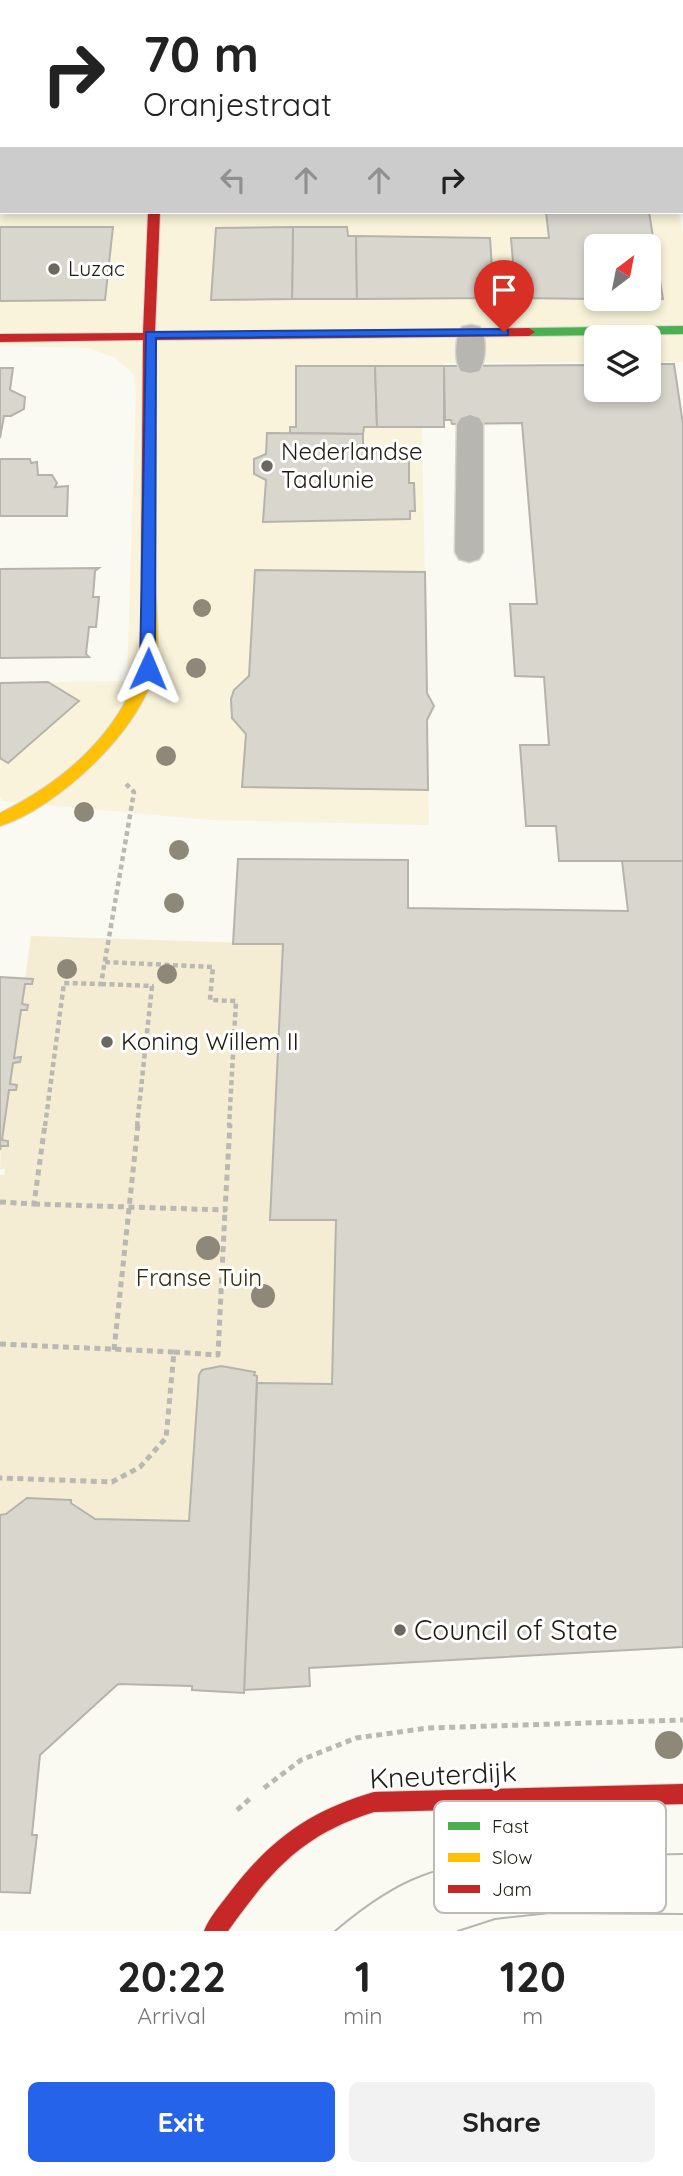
<!DOCTYPE html>
<html lang="en">
<head>
<meta charset="utf-8">
<style>
	body { margin:0; font-family:Quicksand,sans-serif; background:#f2f2f2; color:#222; height:100vh; display:flex; flex-direction:column; font-size:26px; white-space:nowrap }
	* { box-sizing:border-box; margin:0 }
	p { font-size:23px; color:#767676 }
	.icon { flex:none; width:38px; height:38px; fill:none; stroke:currentColor; stroke-width:2; stroke-linecap:round; stroke-linejoin:round }
	.map { position:relative; height:1931px; overflow:hidden }
	.panel { display:flex; flex-direction:column; background:#fff; flex:1 }
	.panel>* { flex:none }
	.banner { position:absolute; left:0px; top:0px; width:684px; height:214px; box-shadow:0 4px 10px #0003; background:#fff; color:#222; overflow:hidden }
	.needle { width:46px; rotate:32deg }
	.buttons { position:absolute; left:584px; top:234px; display:grid; gap:14px }
	.buttons a { display:grid; place-items:center; width:77px; height:77px; border-radius:10px; background:#fff; box-shadow:0 4px 10px #0003; font-size:35px }
	.pin { position:absolute; display:grid; place-items:center; width:60px; height:60px; color:#fff; margin:-72px -30px; border-radius:50% 50% 50% 0; rotate:-45deg; box-shadow:0 0 7px #0007 }
	.pin .icon { rotate:45deg }
	.me { position:absolute; width:77px; margin:-38px; rotate:1deg; stroke-linejoin:round; filter:drop-shadow(0 0 5px #0008) }
	.turn { display:flex; align-items:center; gap:24px; height:147px; padding:0 28px; font-size:32px }
	.turn .icon { width:91px; height:91px; stroke-width:2.5 }
	.turn b { display:block; font-size:49px; line-height:60px }
	.lanes { display:flex; align-items:center; height:66px; padding:0 28px; background:#0003; justify-content:center; gap:35px; direction:ltr }
	.lanes .off { opacity:.35 }
	.eta { display:flex; justify-content:space-evenly; align-items:center; height:119px; text-align:center }
	.eta b { font-size:42px; font-weight:700; line-height:49px }
	.cta { display:flex; gap:14px; margin-top:auto; padding:14px 28px }
	.cta a { flex:1; height:80px; border-radius:10px; background:#2563eb; color:#fff; font-size:28px; font-weight:700; line-height:80px; text-align:center }
	.cta a+a { background:#f2f2f2; color:#222 }
	.map>svg:first-child { display:block }
	.built { fill:#f9f3db; fill-rule:evenodd }
	.green { fill:#f4edd3 }
	.building { fill:#d8d6cd; stroke:#b5b3ab; stroke-width:2 }
	.lines { fill:none; stroke-linecap:round; stroke-linejoin:round }
	.lane-casing { stroke:#d6d5cf; stroke-width:3 }
	.street-casing { stroke:#d6d5cf; stroke-width:3 }
	.fast-casing { stroke:#d6d5cf; stroke-width:2 }
	.slow-casing { stroke:#d6d5cf; stroke-width:2 }
	.jam-casing { stroke:#d6d5cf; stroke-width:2 }
	.path-far1 { stroke:#b9b8b3; stroke-width:4.5; stroke-dasharray:5 3.5; stroke-linecap:butt }
	.path { stroke:#b9b8b3; stroke-width:5; stroke-dasharray:6 4.5; stroke-linecap:butt }
	.lane { fill:#b7b6b1; fill-rule:evenodd }
	.street { fill:#b7b6b1; fill-rule:evenodd }
	.fast { fill:#4caf50; fill-rule:evenodd }
	.slow { fill:#ffc107; fill-rule:evenodd }
	.jam { fill:#c62828; fill-rule:evenodd }
	.tram { stroke:#b6b6b1; stroke-width:2 }
	.tree { fill:#8d8877 }
	.route { fill:#2563eb; stroke:#184099; stroke-width:2 }
	.poi-dot { fill:#6b695f; stroke:#fff; stroke-width:2.5 }
	.labels { text-anchor:middle; stroke-width:6; stroke-linejoin:round; paint-order:stroke }
	.far-poi-label { font-size:21px; fill:#1e1b10; stroke:#fff; text-anchor:start }
	.poi-label { font-size:24px; fill:#1e1b10; stroke:#fff; text-anchor:start }
	.park-label { font-size:24px; fill:#332c12; stroke:#fff }
	.near-poi-label { font-size:28px; fill:#1e1b10; stroke:#fff; text-anchor:start }
	.near-street-label { font-size:28px; fill:#1e1b10; stroke:#fff }
	.key { fill:#fff; stroke:#bcbbb7; stroke-width:2 }
	.key-label { font-size:19px; fill:#1e1b10 }
</style>
</head>
<body>
<div class="map">
<svg width="683" height="1931" viewBox="0 0 683 1931">
	<rect width="100%" height="100%" fill="#faf9f2"/>
	<!-- built -->
	<g class="built">
		<rect x="201" y="0" width="439" height="2"/>
		<path d="M0,163L2,212H679L683,233V362H649V338H597V362L444,363V427L422,428L427,693L434,706L427,720L429,825L209,820L3,801L0,797V683L127,681L136,392L134,374L115,358L89,348L0,346ZM597,247H649V299H597Z"/>
	</g>
	<!-- green -->
	<path class="green" d="M31,936L283,944L270,1219L336,1220L332,1384L257,1383L254,1372L221,1366L199,1375L189,1521L95,1519L70,1500L27,1498L6,1514L0,1515V1175H4L5,1169H0L1,1146L8,1145V1141L2,1140L9,1090L16,1089V1085L10,1084L13,1063L20,1062V1058H14L21,1010H27L28,1005L22,1004L25,984L32,983V979H25Z"/>
	<!-- building -->
	<g class="building">
		<path d="M56,0H137L55,2Z"/>
		<path d="M229,0H313L229,2Z"/>
		<path d="M516,0H616V2H514Z"/>
		<path d="M546,212H649L663,299H649V247H597V299L516,298L511,238H549Z"/>
		<path d="M0,227H113L105,300L0,301Z"/>
		<path d="M293,227H347L348,236H356L357,299H292Z"/>
		<path d="M293,227L292,299L211,300L216,228Z"/>
		<path d="M356,236L490,238L494,298L357,299Z"/>
		<path d="M649,364H674L683,424V861H559L556,826H526L520,745H549L544,677L515,676L510,604H537L522,423L452,424L451,420H445L444,366L597,365V390H649Z"/>
		<path d="M296,366H375L377,427H364L363,434L290,433V427H296Z"/>
		<path d="M375,366H444V427H377Z"/>
		<path d="M0,368H13L10,390L25,397L24,409L11,416H4L0,438Z"/>
		<path d="M267,433L363,434V451H382V456H409V483H414L415,511H410V519L263,522L266,480L254,474V459L266,454Z"/>
		<path d="M0,459H30L31,463L37,462L38,475H52L57,483L55,487L68,486L67,516H0Z"/>
		<path d="M99,568L95,571L93,597H99L96,627H89L86,654L89,657L0,658V569Z"/>
		<path d="M255,570L425,572L427,693L434,706L427,720L428,790L242,787L246,734L232,718L231,699L234,690L249,676Z"/>
		<path d="M48,682L79,701L8,763L0,758V683Z"/>
		<path d="M238,859L408,860V908L628,911L622,861H683V1647L309,1668L310,1686L244,1690L257,1383L332,1384L336,1220H270L283,944H233Z"/>
		<path d="M0,977L33,979L32,984H25L22,1004L28,1005L27,1010H21L14,1058L21,1057L20,1062L13,1063L10,1084L17,1085L16,1090H9L2,1140L8,1141V1146H1L0,1150Z"/>
		<path d="M221,1366L255,1372L254,1375L257,1376L244,1693L192,1690V1686L118,1684L40,1755L32,1835H37L30,1893L0,1892V1515L6,1514L27,1498L71,1500V1503L95,1519L189,1521L199,1375L202,1370Z"/>
	</g>
	<g class="lines">
		<!-- lane casing -->
		<g class="lane-casing">
			<g id="lane">
				<path d="M471,325L480,327C487,337 486,361 479,371L470,373L461,371C454,361 455,337 462,327Z"/>
				<path d="M470,415L479,418L483,424V552L479,559L469,562L459,559L455,552L457,424L461,418Z"/>
			</g>
		</g>
		<!-- street casing -->
		<g class="street-casing">
			<rect id="street" x="161" y="0" width="24" height="2"/>
		</g>
		<!-- fast casing -->
		<g class="fast-casing">
			<path id="fast" d="M683,326V334L529,336L523,332L529,328Z"/>
		</g>
		<!-- slow casing -->
		<g class="slow-casing">
			<g id="slow">
				<rect x="664" y="0" width="10" height="2"/>
				<path d="M148,566L155,571C155,603 161,637 155,668C143,729 57,808 0,826V813C53,787 100,750 128,697C133,688 139,677 141,667C146,636 142,602 141,571Z"/>
			</g>
		</g>
		<!-- jam casing -->
		<g class="jam-casing">
			<g id="jam">
				<rect x="682" y="73" width="1" height="8"/>
				<path d="M148,212H160L155,333L529,328L535,332L529,336L155,340V571L153,574H143L141,571L143,340L0,342V334L143,333Z"/>
				<path d="M683,1784V1804L374,1812C301,1835 271,1871 228,1931H204C210,1916 222,1903 231,1891C272,1838 310,1811 374,1792Z"/>
			</g>
		</g>
		<!-- path-far1 -->
		<g class="path-far1">
			<path d="M105,962L213,967L210,1000L236,1001L229,1126"/>
			<path d="M101,984L152,986L137,1126"/>
			<path d="M45,1126L64,983L101,984L134,792L126,784"/>
		</g>
		<!-- path -->
		<g class="path">
			<path d="M0,1202L34,1204L45,1124"/>
			<path d="M34,1204L225,1210L230,1124"/>
			<path d="M0,1344L174,1352L166,1438L140,1467L112,1482L0,1478"/>
			<path d="M114,1350L138,1124"/>
			<path d="M174,1352L218,1355L225,1210"/>
			<path d="M264,1788L301,1760L356,1738L428,1728L683,1720"/>
			<path d="M237,1810L252,1797"/>
		</g>
		<!-- lane -->
		<use href="#lane" class="lane"/>
		<!-- street -->
		<use href="#street" class="street"/>
		<!-- fast -->
		<use href="#fast" class="fast"/>
		<!-- slow -->
		<use href="#slow" class="slow"/>
		<!-- jam -->
		<use href="#jam" class="jam"/>
		<!-- tram -->
		<g class="tram">
			<path d="M682,30L683,33"/>
			<path d="M682,140L683,143"/>
			<path d="M335,1931C361,1909 389,1888 421,1876C500,1846 600,1856 683,1854"/>
			<path d="M458,1931L495,1919L550,1913L683,1914"/>
		</g>
	</g>
	<!-- trees -->
	<g class="tree">
		<circle cx="202" cy="608" r="9"/>
		<circle cx="196" cy="668" r="10"/>
		<circle cx="166" cy="756" r="10"/>
		<circle cx="84" cy="812" r="10"/>
		<circle cx="179" cy="850" r="10"/>
		<circle cx="174" cy="903" r="10"/>
		<circle cx="67" cy="969" r="10"/>
		<circle cx="167" cy="974" r="10"/>
		<circle cx="208" cy="1248" r="12"/>
		<circle cx="263" cy="1296" r="12"/>
		<circle cx="669" cy="1745" r="14"/>
	</g>
	<!-- route -->
	<path class="route" d="M504,329L508,330V335L156,338L155,669L148,674L143,673L140,669L146,332Z"/>
	<!-- markers -->
	<g class="poi-dot">
		<circle cx="54" cy="269" r="7"/>
		<circle cx="267" cy="466" r="7"/>
		<circle cx="107" cy="1042" r="7"/>
		<circle cx="400" cy="1630" r="7"/>
	</g>
	<g class="labels">
		<!-- far-poi labels -->
		<g class="far-poi-label">
			<text x="68" y="276">Luzac</text>
		</g>
		<!-- poi labels -->
		<g class="poi-label">
			<text x="281" y="460">Nederlandse<tspan x="281" dy="28">Taalunie</tspan></text>
			<text x="121" y="1050">Koning Willem II</text>
		</g>
		<!-- park labels -->
		<g class="park-label">
			<text x="199" y="1286">Franse Tuin</text>
		</g>
		<!-- near-poi labels -->
		<g class="near-poi-label">
			<text x="414" y="1640">Council of State</text>
		</g>
		<!-- near-street labels -->
		<g class="near-street-label">
			<text transform="translate(443 1775) rotate(-3)" y="10">Kneuterdijk</text>
		</g>
	</g>
	<!-- legend -->
	<rect x="434" y="1801" width="232" height="112" rx="10" class="key"/>
	<rect x="448" y="1822" width="32" height="8" fill="#4caf50"/>
	<rect x="448" y="1853" width="32" height="9" fill="#ffc107"/>
	<rect x="448" y="1885" width="32" height="8" fill="#c62828"/>
	<g class="key-label">
		<text x="492" y="1833">Fast</text>
		<text x="492" y="1864">Slow</text>
		<text x="492" y="1896">Jam</text>
	</g>
</svg>
<div class="buttons">
<a><svg class="needle" viewBox="-14 -14 28 28"><path d="M0-13l5 13h-10z" fill="#e53935"/><path d="M0 13l5-13h-10z" fill="#767676"/></svg></a>
<a><svg class="icon" aria-label="layers" viewBox="0 0 24 24"><path d="M12 4l9 5-9 5-9-5zM3 14l9 5 9-5"/></svg></a>
</div>
<div class="pin" style="left:504px;top:332px;background:#d93025"><svg class="icon" aria-label="arrive" viewBox="0 0 24 24"><path d="M6 21V4h12l-3 4 3 4H6"/></svg></div>
<svg class="me" style="left:148px;top:669px" viewBox="-20 -20 40 40"><path d="M0-17L14 15 0 8-14 15z" fill="#2563eb" stroke="#fff" stroke-width="4"/></svg>
<div class="banner">
<div class="turn"><svg class="icon" aria-label="right" viewBox="0 0 24 24"><path d="M7 20v-9h11M14 6l5 5-5 5"/></svg><div><b>70 m</b>Oranjestraat</div></div>
<div class="lanes"><svg class="icon off" aria-label="left" viewBox="0 0 24 24"><path d="M17 20v-9H6M10 6l-5 5 5 5"/></svg><svg class="icon off" aria-label="ahead" viewBox="0 0 24 24"><path d="M12 20V5M6 11l6-6 6 6"/></svg><svg class="icon off" aria-label="ahead" viewBox="0 0 24 24"><path d="M12 20V5M6 11l6-6 6 6"/></svg><svg class="icon" aria-label="right" viewBox="0 0 24 24"><path d="M7 20v-9h11M14 6l5 5-5 5"/></svg></div>
</div>
</div>
<section class="panel">
<div class="eta">
<div><b>20:22</b><p>Arrival</p></div>
<div><b>1</b><p>min</p></div>
<div><b>120</b><p>m</p></div>
</div>
<div class="cta"><a>Exit</a><a>Share</a></div>
</section>
</body>
</html>
